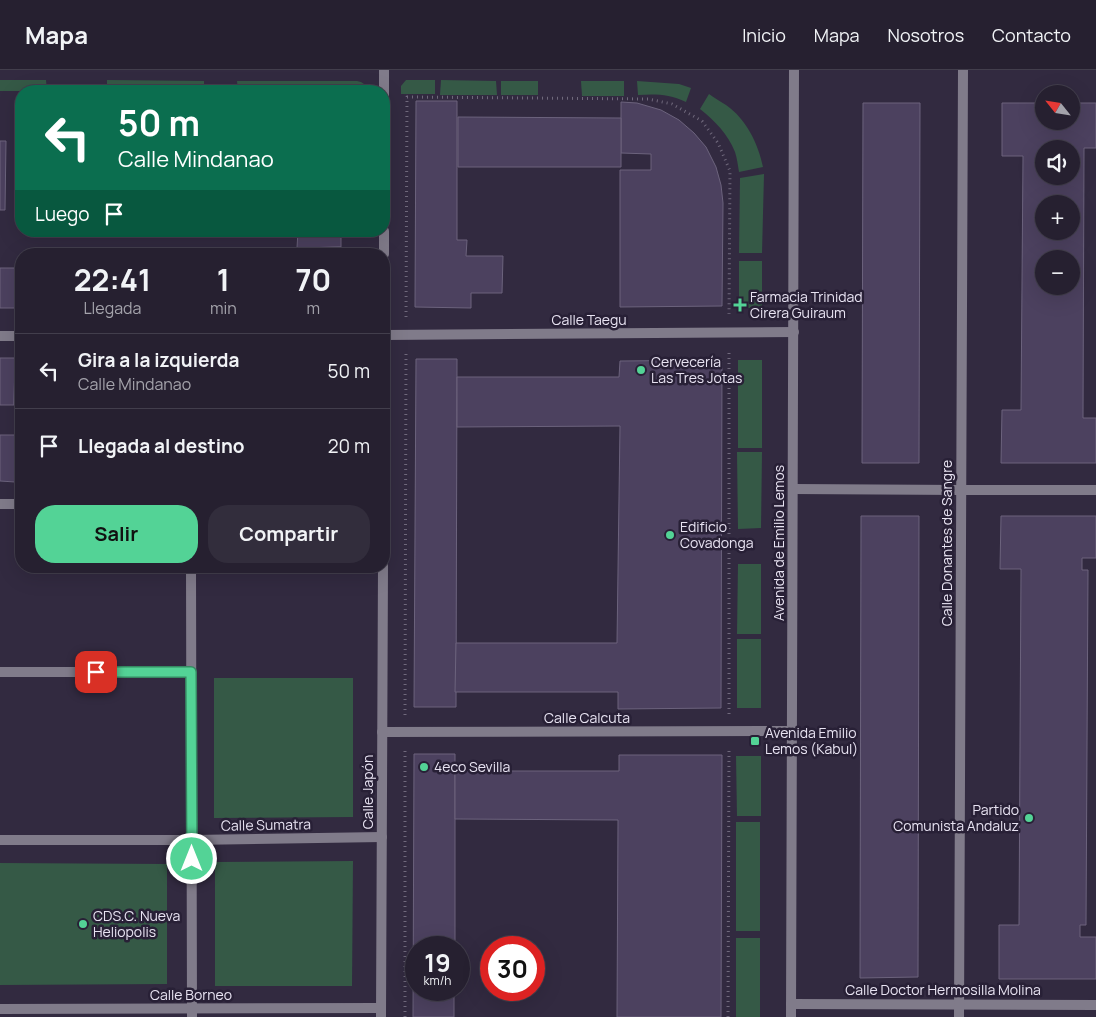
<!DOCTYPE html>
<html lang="es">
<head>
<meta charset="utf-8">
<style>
	body { margin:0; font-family:Manrope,sans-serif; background:#322d3c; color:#f1f3f6; height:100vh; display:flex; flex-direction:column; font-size:19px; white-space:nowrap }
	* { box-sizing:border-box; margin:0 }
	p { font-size:16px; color:#a4a3ab }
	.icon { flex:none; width:28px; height:28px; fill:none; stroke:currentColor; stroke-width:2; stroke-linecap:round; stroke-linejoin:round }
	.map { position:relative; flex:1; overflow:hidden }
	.side { position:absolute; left:15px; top:178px; width:375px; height:325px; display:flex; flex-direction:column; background:#262030; border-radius:20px; box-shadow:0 5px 20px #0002,0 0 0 1px #423e4c }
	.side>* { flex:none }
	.guide { position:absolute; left:15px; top:15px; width:375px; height:152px; border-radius:20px; box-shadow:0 5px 20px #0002,0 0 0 1px #423e4c; background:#0b6e4f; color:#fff; overflow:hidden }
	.needle { width:32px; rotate:300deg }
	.fabs { position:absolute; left:1035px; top:15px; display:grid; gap:10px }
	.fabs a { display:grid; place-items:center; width:45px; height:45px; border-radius:50%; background:#262030; box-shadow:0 5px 20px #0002,0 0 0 1px #423e4c; font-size:25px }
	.speed { position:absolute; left:405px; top:866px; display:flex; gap:10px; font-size:25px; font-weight:700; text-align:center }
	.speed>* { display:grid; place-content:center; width:65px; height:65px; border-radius:50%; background:#262030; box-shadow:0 5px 20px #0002,0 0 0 1px #423e4c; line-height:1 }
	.speed small { font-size:12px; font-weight:400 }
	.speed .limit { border:8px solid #d22; background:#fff; color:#111 }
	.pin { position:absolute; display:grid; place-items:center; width:42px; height:42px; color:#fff; margin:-21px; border-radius:10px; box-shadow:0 2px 8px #0006 }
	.me { position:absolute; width:55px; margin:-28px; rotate:0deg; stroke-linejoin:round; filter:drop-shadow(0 0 4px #0008) }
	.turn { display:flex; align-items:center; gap:18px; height:105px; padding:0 20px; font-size:22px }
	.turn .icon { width:65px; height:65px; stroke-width:2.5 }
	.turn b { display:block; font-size:35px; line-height:42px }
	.then { display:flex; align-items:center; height:48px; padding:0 20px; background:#0003; gap:10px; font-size:19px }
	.eta { display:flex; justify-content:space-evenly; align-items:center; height:85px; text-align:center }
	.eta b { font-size:30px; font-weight:700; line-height:35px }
	.cta { display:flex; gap:10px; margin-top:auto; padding:10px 20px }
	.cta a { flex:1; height:58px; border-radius:20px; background:#53d396; color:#111; font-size:20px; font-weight:700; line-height:58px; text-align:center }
	.cta a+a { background:#322d3c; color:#f1f3f6 }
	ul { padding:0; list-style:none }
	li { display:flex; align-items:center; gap:15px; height:75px; padding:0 20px; border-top:1px solid #423e4c }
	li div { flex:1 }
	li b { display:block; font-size:19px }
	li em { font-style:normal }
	header { display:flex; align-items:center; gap:30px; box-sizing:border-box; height:70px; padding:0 25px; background:#262030; border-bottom:1px solid #423e4c }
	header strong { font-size:24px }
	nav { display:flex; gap:28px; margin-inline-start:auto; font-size:18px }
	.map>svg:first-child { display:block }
	.green { fill:#355946 }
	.building { fill:#4c415f; stroke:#6c637d; fill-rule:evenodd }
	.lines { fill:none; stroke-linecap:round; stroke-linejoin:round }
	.path { stroke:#70697c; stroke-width:3; stroke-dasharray:1 4; stroke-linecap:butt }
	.pedestrian { stroke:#807b8a; stroke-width:10 }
	.minor { stroke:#807b8a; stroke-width:10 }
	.tertiary { stroke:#807b8a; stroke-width:10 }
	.route-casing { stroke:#368962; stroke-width:12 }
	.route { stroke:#53d396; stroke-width:9 }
	.poi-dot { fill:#53d396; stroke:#282036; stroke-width:2 }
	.labels { text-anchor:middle; stroke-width:5; stroke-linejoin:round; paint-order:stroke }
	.poi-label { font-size:14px; fill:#e8e3f2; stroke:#282036; text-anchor:start }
	.street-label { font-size:14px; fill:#e8e3f2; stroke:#282036 }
</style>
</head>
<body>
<header>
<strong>Mapa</strong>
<nav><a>Inicio</a><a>Mapa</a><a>Nosotros</a><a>Contacto</a></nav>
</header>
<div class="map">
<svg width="1096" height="947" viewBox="0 0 1096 947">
	<rect width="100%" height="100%" fill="#322a40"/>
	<!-- green -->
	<g class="green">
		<path d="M0,10H46L47,21H0Z"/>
		<path d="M107,10L204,11V21H107Z"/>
		<path d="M406,10H435V24H401V16Z"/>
		<path d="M441,10L496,11L497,25H440Z"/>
		<path d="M237,11H357L361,12L364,14V21H238Z"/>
		<rect x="501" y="11" width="37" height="14"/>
		<path d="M581,11H624V26H582Z"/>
		<path d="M637,11L679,14L691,18L686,32C669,24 656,24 638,25Z"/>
		<path d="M709,24C714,28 720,31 726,35C746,49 758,73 763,97L739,102C738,96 737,88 735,82C728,64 715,51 700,39Z"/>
		<path d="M764,104L762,183H739L740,108Z"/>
		<rect x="739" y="191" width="23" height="47"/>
		<rect x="738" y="290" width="24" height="88"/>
		<path d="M737,382H762L761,458L738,459Z"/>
		<path d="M738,494H761V564H737Z"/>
		<rect x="737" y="569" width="24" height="69"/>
		<path d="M214,608H353V747L214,748Z"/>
		<path d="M736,686H761V746H737Z"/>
		<rect x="736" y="752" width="24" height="109"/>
		<path d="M353,791L352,916H215V792Z"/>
		<path d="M0,793L167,794V914L0,915Z"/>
		<rect x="736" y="868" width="24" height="79"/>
	</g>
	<!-- building -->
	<g class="building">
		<path d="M416,31H457V170H467L466,186H503L502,223H471V238L415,237Z"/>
		<path d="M621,32L637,33L661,40L679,50L694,63L706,77L716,97L721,115L723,133L722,236L620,237V100H651V84L621,83Z"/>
		<path d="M863,33H920L919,393H862Z"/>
		<path d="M1002,33H1044V51H1071V33H1096V78H1084L1083,348H1096V393H1001L1002,340H1021L1023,86H1002ZM1044,79H1071V106H1044ZM1044,134H1071V161H1044ZM1044,189H1071V216H1044Z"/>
		<path d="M458,47L621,48V97H458Z"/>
		<path d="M0,71H6L5,140H0Z"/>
		<path d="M298,161H341V177L297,178Z"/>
		<path d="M341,177V184H297V178Z"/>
		<rect x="0" y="198" width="21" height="40"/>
		<path d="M0,288H15L14,335H0Z"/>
		<path d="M15,288H21V335H14Z"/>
		<path d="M416,289H457L456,637H414Z"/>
		<path d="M722,290L721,638L618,639V622H455L456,573H617L620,356L457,357V307H619L620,291Z"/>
		<path d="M0,365H16L15,412L0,411Z"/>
		<path d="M16,365H21V412H15Z"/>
		<path d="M861,446H919L918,907L860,908Z"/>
		<path d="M1001,446H1096V488H1082V500H1088L1086,855H1080V867H1096V909H999V855H1019L1021,499H1000Z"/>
		<path d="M414,684H455V878H416V920H454V947H413Z"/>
		<path d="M619,685H722L721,947H617L618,750L455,749V701H619Z"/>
	</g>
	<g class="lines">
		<!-- path -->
		<g class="path">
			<path d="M406,247L407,27L648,29L672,34L702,51L718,73L730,101L729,244"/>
			<path d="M729,644V280"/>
			<path d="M405,645L406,283"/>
			<path d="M405,947V681"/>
			<path d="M728,947L729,680"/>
		</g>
		<!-- pedestrian -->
		<g class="pedestrian">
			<path d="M384,265L794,262"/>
			<path d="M793,419L961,420"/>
			<path d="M382,662L792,661"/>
			<path d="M791,934L1096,935"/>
		</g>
		<!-- minor -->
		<g class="minor">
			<path d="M384,118V0"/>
			<path d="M384,184V161"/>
			<path d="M0,266H21"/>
			<path d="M961,420H1096"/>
			<path d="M0,434H21"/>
			<path d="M191,496L192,947"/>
			<path d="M0,602H191"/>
			<path d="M0,770H192L382,767"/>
			<path d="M0,939L381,938"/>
			<path d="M381,947L383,496"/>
			<path d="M959,947L963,0"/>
		</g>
		<!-- tertiary -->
		<path class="tertiary" d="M791,947L794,0"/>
	</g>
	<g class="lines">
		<!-- route casing -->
		<g class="route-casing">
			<path id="route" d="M96,602H191L192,789"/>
		</g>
		<!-- route -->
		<use href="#route" class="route"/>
	</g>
	<!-- markers -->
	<g class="poi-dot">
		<path d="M737.5 227.5h5v5h5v5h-5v5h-5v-5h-5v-5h5z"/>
		<circle cx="641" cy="300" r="5"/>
		<circle cx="670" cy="465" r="5"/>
		<rect x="750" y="666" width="10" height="10" rx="2.5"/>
		<circle cx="424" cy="697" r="5"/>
		<circle cx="1029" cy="748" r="5"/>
		<circle cx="83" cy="854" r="5"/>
	</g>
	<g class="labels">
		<!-- poi labels -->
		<g class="poi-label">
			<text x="750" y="232">Farmacia Trinidad<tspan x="750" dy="16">Cirera Guiraum</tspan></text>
			<text x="651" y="297">Cervecería<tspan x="651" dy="16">Las Tres Jotas</tspan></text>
			<text x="680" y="462">Edificio<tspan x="680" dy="16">Covadonga</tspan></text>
			<text x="765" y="668">Avenida Emilio<tspan x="765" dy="16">Lemos (Kabul)</tspan></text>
			<text x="434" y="702">4eco Sevilla</text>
			<text x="1019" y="745" text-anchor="end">Partido<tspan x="1019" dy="16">Comunista Andaluz</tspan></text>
			<text x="93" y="851">CDS.C. Nueva<tspan x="93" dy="16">Heliopolis</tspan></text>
		</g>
		<!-- street labels -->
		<g class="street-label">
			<text x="589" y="255">Calle Taegu</text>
			<text transform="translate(779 473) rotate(-90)" y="5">Avenida de Emilio Lemos</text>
			<text transform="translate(947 473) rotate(-90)" y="5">Calle Donantes de Sangre</text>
			<text x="587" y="653">Calle Calcuta</text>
			<text transform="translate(368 722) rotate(-90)" y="5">Calle Japón</text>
			<text transform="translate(266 755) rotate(-1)" y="5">Calle Sumatra</text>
			<text x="943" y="925">Calle Doctor Hermosilla Molina</text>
			<text x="191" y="930">Calle Borneo</text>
		</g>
	</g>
</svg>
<div class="fabs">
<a><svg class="needle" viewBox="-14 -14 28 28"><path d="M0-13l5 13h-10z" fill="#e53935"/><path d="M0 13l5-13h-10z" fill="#a4a3ab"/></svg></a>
<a><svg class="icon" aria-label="sound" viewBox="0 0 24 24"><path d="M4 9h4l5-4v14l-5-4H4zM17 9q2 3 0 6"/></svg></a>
<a>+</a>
<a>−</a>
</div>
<div class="speed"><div>19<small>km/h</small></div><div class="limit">30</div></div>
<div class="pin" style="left:96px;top:602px;background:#d93025"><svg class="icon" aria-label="arrive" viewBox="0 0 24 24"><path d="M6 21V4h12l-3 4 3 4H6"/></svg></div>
<svg class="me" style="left:192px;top:789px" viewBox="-20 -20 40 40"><circle r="17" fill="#53d396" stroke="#fff" stroke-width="3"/><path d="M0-11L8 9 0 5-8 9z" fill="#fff"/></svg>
<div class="guide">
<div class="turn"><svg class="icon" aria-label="left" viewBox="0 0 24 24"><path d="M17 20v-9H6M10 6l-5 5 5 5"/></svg><div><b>50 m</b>Calle Mindanao</div></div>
<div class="then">Luego<svg class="icon" aria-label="arrive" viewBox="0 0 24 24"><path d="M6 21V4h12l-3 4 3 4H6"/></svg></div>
</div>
<section class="side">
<div class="eta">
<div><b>22:41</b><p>Llegada</p></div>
<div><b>1</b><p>min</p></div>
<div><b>70</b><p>m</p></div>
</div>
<ul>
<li><svg class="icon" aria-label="left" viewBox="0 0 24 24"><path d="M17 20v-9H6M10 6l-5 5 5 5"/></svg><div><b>Gira a la izquierda</b><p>Calle Mindanao</p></div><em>50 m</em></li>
<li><svg class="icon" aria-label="arrive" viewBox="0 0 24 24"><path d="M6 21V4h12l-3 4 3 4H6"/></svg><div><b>Llegada al destino</b></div><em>20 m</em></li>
</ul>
<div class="cta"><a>Salir</a><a>Compartir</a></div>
</section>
</div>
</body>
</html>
